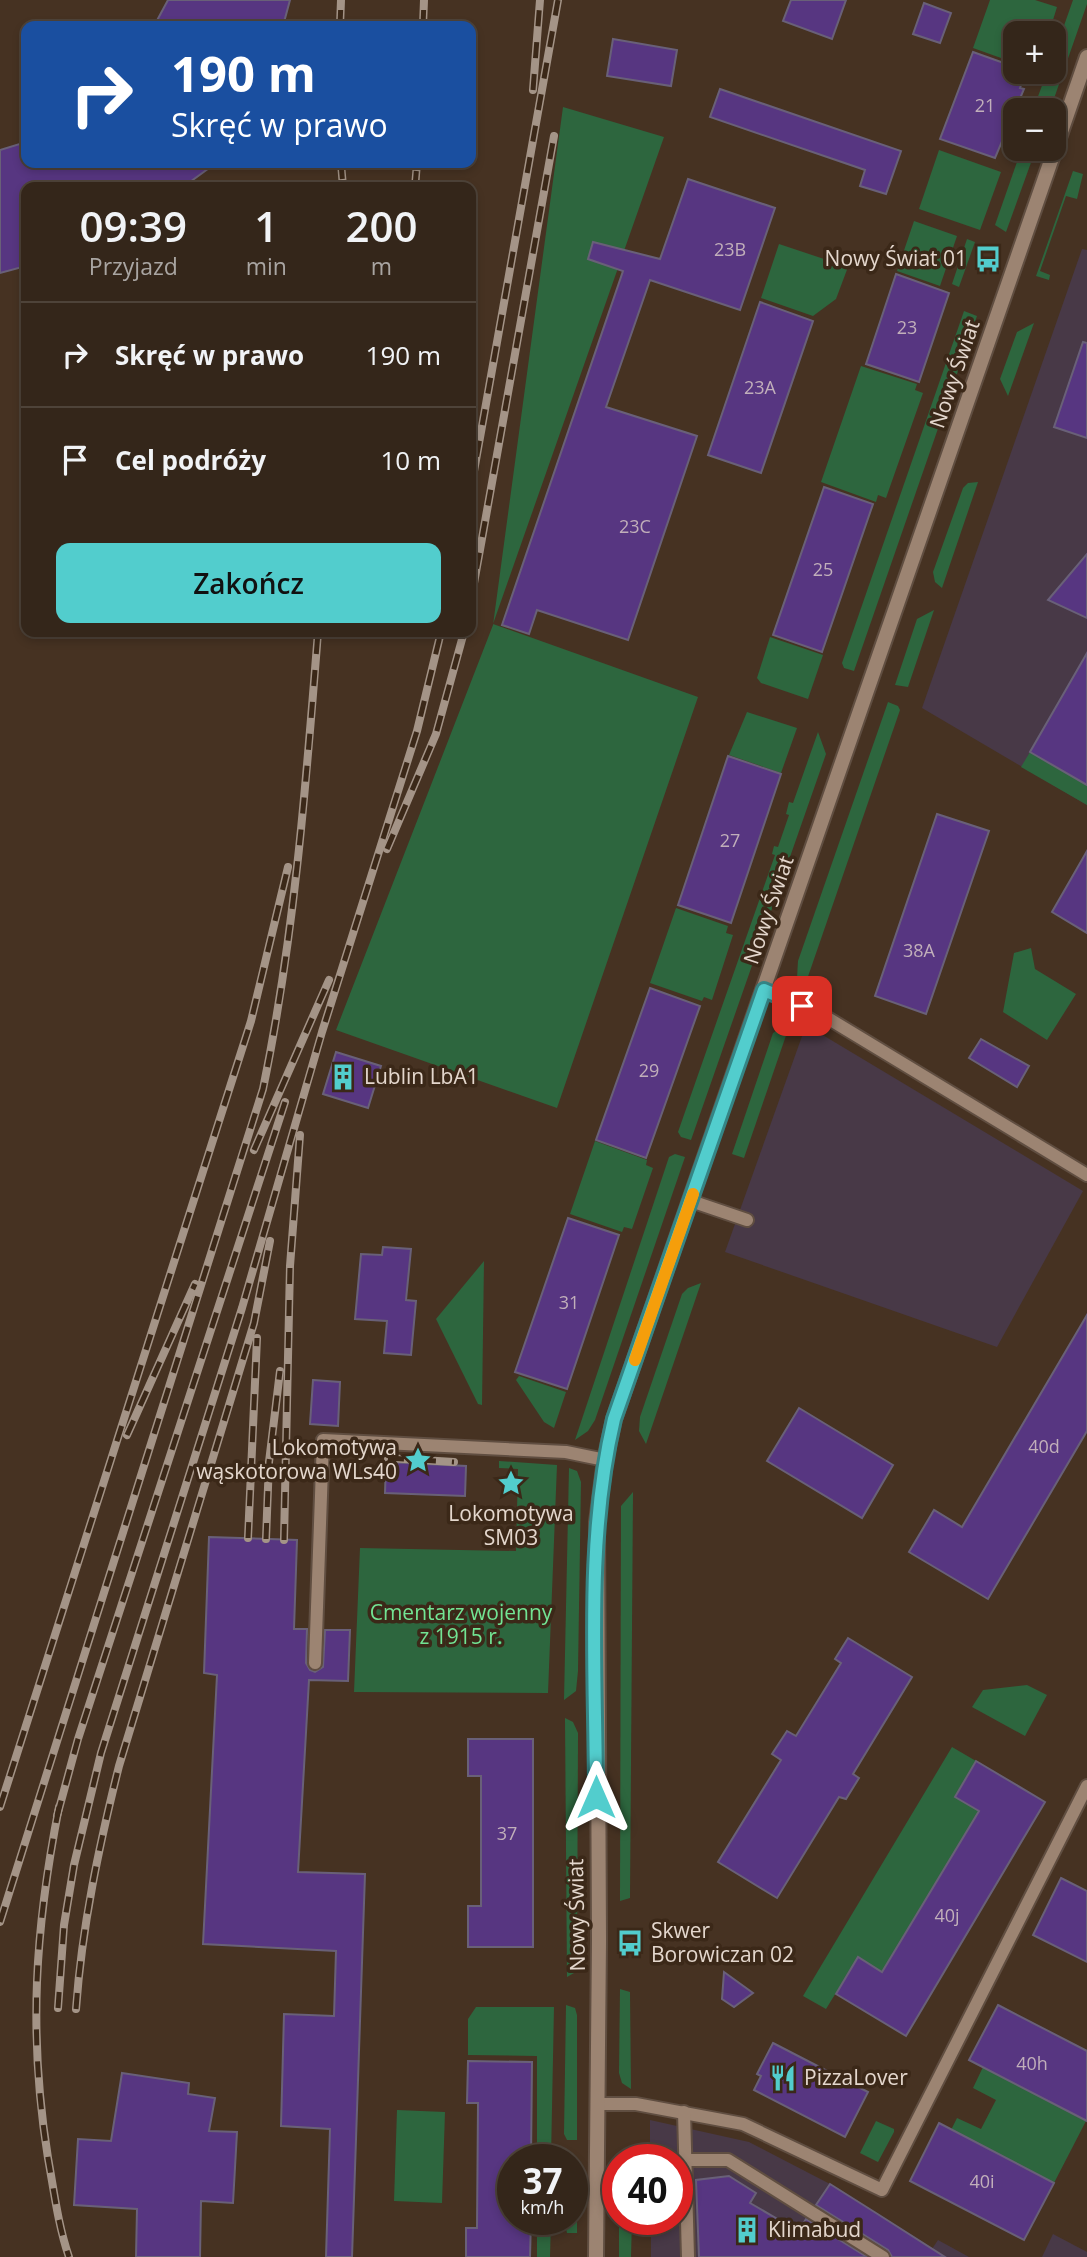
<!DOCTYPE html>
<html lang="pl">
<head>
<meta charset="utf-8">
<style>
	body { margin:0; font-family:"Open Sans",sans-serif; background:#3c2e23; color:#f1f3f6; height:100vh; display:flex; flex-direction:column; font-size:26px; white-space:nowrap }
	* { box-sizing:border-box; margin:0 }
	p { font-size:23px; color:#a9a5a2 }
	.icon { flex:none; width:38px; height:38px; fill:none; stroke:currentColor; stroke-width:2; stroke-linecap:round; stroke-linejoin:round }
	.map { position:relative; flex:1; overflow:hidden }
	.side { position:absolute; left:21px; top:182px; width:455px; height:455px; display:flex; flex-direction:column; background:#34261a; border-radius:14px; box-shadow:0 4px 10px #0003,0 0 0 2px #4e4339 }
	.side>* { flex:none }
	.banner { position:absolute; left:21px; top:21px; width:455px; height:147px; border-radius:14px; box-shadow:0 4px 10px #0003,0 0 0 2px #4e4339; background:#1a4fa0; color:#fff; overflow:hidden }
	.fabs { position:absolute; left:1003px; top:21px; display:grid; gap:14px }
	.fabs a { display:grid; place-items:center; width:63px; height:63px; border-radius:14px; background:#34261a; box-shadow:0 4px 10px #0003,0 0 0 2px #4e4339; font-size:35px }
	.speed { position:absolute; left:497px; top:2144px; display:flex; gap:14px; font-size:35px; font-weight:700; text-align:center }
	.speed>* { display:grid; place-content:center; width:91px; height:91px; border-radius:50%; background:#34261a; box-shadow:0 4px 10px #0003,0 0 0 2px #4e4339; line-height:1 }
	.speed small { font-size:18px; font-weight:400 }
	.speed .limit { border:10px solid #d22; background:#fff; color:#111 }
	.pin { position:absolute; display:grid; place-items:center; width:60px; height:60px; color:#fff; margin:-30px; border-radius:14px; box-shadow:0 4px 10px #0006 }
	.me { position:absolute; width:77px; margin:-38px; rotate:0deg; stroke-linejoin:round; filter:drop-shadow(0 0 5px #0008) }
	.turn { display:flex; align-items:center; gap:24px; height:147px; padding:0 35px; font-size:32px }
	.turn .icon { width:91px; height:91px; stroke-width:2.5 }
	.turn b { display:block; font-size:49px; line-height:60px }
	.eta { display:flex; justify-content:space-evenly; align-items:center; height:119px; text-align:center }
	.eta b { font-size:42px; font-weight:600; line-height:49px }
	.cta { display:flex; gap:14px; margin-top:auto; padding:14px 35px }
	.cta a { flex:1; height:80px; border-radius:14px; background:#52cdcd; color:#111; font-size:28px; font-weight:600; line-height:80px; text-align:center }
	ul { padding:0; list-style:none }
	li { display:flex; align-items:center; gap:21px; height:105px; padding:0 35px; border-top:2px solid #4e4339 }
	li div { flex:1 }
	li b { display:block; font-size:26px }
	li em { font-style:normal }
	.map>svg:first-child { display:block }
	.commercial { fill:#483947 }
	.green { fill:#2d663e }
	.building { fill:#573681; stroke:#696078; stroke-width:2 }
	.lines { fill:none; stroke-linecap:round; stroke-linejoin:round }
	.service-casing { stroke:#604e41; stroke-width:16 }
	.tertiary-casing { stroke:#604e41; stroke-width:18 }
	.service { stroke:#9c8472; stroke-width:12 }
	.tertiary { stroke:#9c8472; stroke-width:14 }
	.rail-casing { stroke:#a49487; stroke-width:8 }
	.rail { stroke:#3b2818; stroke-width:5; stroke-dasharray:16; stroke-linecap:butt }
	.route-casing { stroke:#358585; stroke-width:18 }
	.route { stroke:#52cdcd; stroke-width:12 }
	.slow { stroke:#f59e0b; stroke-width:12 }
	.labels { text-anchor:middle; stroke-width:7; stroke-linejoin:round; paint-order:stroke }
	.number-label { font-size:18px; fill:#c1afba }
	.poi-label { font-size:21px; fill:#e4d7cd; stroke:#3b2818; text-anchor:start }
	.street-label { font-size:21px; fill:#e4d7cd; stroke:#3b2818 }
	.park-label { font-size:21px; fill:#72e493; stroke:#3b2818 }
</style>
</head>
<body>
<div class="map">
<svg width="1087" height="2257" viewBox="0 0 1087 2257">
	<rect width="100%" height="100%" fill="#463222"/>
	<!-- commercial -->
	<g class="commercial">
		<path d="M1082,249L1087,250V805L922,708Z"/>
		<path d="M806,1025L1083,1191L997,1347L725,1252Z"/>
		<path d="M650,2120L749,2142L830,2184L932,2249L938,2240L969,2257H651V2219H677V2160L650,2159Z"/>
		<path d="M1053,2234L1087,2252V2257H1042Z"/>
	</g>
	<!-- green -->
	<g class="green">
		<path d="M990,0H1035L1057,7L1049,33H1015V63L973,48Z"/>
		<path d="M1073,0H1087V4L1050,110H1033L1047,72H1054V54Z"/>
		<path d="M563,107L664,137L493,624L698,697L557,1108L336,1030L493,625Z"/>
		<path d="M939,150L1001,172L980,230L919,209Z"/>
		<path d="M1023,154L1033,157L1006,232L995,225L1019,156Z"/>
		<path d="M1073,171L1083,174L1077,199L1066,196L1040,271L1050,275L1049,280L1036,276Z"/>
		<path d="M914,221L957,236L940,286L897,271Z"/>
		<path d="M967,239L975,242L959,287L952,284Z"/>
		<path d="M779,244L848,267L836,299L813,316L761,298Z"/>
		<path d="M964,311L977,316L854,671L844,668L842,663Z"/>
		<path d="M1034,323L1008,396L1000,379L1017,332Z"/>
		<path d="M861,366L917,384L915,390L923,393L886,498L878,495L876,502L821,482Z"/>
		<path d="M978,482L942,588L935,582L933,572L963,488L968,483Z"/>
		<path d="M934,610L908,687L895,685L917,619Z"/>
		<path d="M770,637L823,655L808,699L761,683L757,678Z"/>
		<path d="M888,702L898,706L900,710L803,991L797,978L798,961Z"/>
		<path d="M747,712L797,728L781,773L729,755Z"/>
		<path d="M818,732L826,754L691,1140L681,1137L678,1132L775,855L772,854L774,846L778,847L789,815L786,814L789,802L793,803Z"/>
		<path d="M1030,752L1087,785V805L1021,767Z"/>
		<path d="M676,908L728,926L726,933L733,935L712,1000L704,997L702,1001L650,983Z"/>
		<path d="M1031,948L1035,969L1076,994L1047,1040L1003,1012L1014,953Z"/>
		<path d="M791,1021L744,1158L732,1154L773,1033Z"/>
		<path d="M595,1141L647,1160L646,1165L653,1168L632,1229L624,1227L622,1232L570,1214Z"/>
		<path d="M675,1154L685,1157L595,1420L588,1431L575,1440L669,1157Z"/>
		<path d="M484,1261L482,1405L478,1404L436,1319Z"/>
		<path d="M701,1283L646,1444L639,1431L640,1417L682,1294L688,1288Z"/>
		<path d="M519,1376L566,1392L554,1428L544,1422L516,1380Z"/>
		<path d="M499,1461L557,1465L548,1693L354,1692L360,1548L516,1551L518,1469L499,1468Z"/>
		<path d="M569,1468L577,1471L581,1482L578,1671L576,1691L564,1700Z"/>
		<path d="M633,1492L630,1898L620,1901L621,1506Z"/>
		<path d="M1027,1685L1047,1695L1025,1736L972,1707L983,1690Z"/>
		<path d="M565,1718L573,1722L578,1733L577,1965L574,1973L567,1977Z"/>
		<path d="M952,1747L976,1761L955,1796L979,1811L882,1972L858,1957L826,2009L803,1996Z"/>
		<path d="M620,1989L630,1992L631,2089L622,2083L619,2073Z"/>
		<path d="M566,2005L575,2008L577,2015V2140H567L564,2134Z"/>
		<path d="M476,2007H554L551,2159H537V2056L468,2055V2019Z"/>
		<path d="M983,2067L1086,2121L1054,2183L951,2130L957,2118L981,2129L996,2100L973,2088Z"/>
		<path d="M397,2110L445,2112L442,2203L394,2201Z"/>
		<path d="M876,2121L894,2129V2132L878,2162L860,2153Z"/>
		<path d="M567,2158H577V2233H567L564,2219H572V2160Z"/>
		<path d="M537,2219H551L550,2257H537Z"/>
		<path d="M619,2219H632L631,2257H619Z"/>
	</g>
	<!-- building -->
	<g class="building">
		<path d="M168,0H290L283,26H154Z"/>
		<path d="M791,0H846L832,39L783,21Z"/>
		<path d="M924,3L951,13L940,43L913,34Z"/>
		<path d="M613,39L677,50L671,86L607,76Z"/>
		<path d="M973,52L1015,67V72H1026L1020,88L1024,89L995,158L940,139Z"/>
		<path d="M720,89L901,151L886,194L860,186L865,170L710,117Z"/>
		<path d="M26,142V163H216L183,187H26V266L0,273V150Z"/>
		<path d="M688,179L775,208L740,310L650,280L606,407L697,436L628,640L537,610L529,634L502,625L623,271L588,259L593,242L660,259Z"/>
		<path d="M896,274L949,293L919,382L866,364Z"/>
		<path d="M760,302L813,321L761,473L708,455Z"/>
		<path d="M1083,342L1087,343V438L1054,427Z"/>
		<path d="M824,487L873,504L822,652L773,635Z"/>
		<path d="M1087,554V618L1048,600Z"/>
		<path d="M1087,653V785L1030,752Z"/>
		<path d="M728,756L781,774L731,923L678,905Z"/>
		<path d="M937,814L989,831L926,1014L875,996Z"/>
		<path d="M1087,851V933L1052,912Z"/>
		<path d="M650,988L700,1006L646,1158L596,1140Z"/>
		<path d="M981,1039L1029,1066L1017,1087L969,1058Z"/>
		<path d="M336,1052L381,1066L368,1108L323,1094Z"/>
		<path d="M568,1218L619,1235L567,1389L515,1372Z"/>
		<path d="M383,1247L411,1249L406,1300L416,1301L411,1355L384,1353L387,1321L355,1319L361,1254L382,1255Z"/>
		<path d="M1087,1315V1431L988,1599L909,1552L934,1510L962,1527Z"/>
		<path d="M313,1380L340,1382L338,1426L310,1424Z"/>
		<path d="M799,1408L893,1465L862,1518L767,1461Z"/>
		<path d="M386,1462L466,1466L465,1496L385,1493Z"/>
		<path d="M209,1537L297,1540L294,1629H307L306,1663L310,1670L315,1672L323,1667L325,1630H350L348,1681L309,1680L298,1872L365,1874L352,2257H326L330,2129L281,2126L284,2014L334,2016L336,1951L203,1944L217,1675L204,1673Z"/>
		<path d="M848,1638L912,1677L853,1774L859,1778L846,1799L839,1797L777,1898L718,1862L781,1760L772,1754L787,1731L796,1736L841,1663L835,1659Z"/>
		<path d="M468,1739H533V1947H468V1906H481V1776H468Z"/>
		<path d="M976,1761L1045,1802L906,2036L836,1994L858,1957L882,1972L979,1811L955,1797Z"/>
		<path d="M1061,1878L1087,1891V1962L1033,1935Z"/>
		<path d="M724,1972L753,1993L734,2007L722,1999Z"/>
		<path d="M998,2005L1087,2051V2121L969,2060Z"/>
		<path d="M773,2043L868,2092L845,2137L754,2090L761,2076L757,2074Z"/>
		<path d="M468,2061L532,2062L531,2160H513V2219H531L530,2257H466V2228H477L478,2103H467Z"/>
		<path d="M122,2073L189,2083L188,2094L215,2098L209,2131L237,2132L233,2203L201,2201L200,2257H136L137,2209L74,2205L78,2139L111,2141Z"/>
		<path d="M939,2123L1054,2183L1024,2240L910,2181Z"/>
		<path d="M729,2176L756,2193L750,2203L798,2231L806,2219L867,2257H699L696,2180Z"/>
		<path d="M830,2184L876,2213L945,2257H892L888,2250L816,2205Z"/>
	</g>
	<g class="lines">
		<!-- service casing -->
		<g class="service-casing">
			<g id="service">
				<path d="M764,990L816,1011L1087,1175"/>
				<path d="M691,1201L747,1220"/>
				<path d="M315,1663L323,1440L566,1452L605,1460"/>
				<path d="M597,2104H636L743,2124L882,2190L1087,1786"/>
				<path d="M684,2112L688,2257"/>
				<path d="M685,2160H728L883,2257"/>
			</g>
		</g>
		<!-- tertiary casing -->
		<g class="tertiary-casing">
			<path id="tertiary" d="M596,2257L599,1940L597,1522L605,1460L614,1419L1087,57"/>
		</g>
		<!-- service -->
		<use href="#service" class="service"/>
		<!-- tertiary -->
		<use href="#tertiary" class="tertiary"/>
		<!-- rail casing -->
		<g class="rail-casing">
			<g id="rail">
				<path d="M340,26L341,0"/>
				<path d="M423,26L424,0"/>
				<path d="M533,90L540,0"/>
				<path d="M341,163L343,187"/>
				<path d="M415,187L417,163"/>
				<path d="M471,488L558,0"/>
				<path d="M471,600L554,136"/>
				<path d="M387,849L436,734L464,632"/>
				<path d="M254,1150L329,980"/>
				<path d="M127,1435L195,1284"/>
				<path d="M388,1458L454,1462"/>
				<path d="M248,1538L257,1338"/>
				<path d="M266,1539L269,1462L280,1371"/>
				<path d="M284,1540L290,1266L300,1135"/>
				<path d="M0,1807L251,1021L288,867"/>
				<path d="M59,1807C35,1929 28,2034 48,2158C54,2191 58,2225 69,2257"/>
				<path d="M57,1816L78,1739L285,1102"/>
				<path d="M0,1922L263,1089C294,939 306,785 318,632"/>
				<path d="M58,2008L64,1925L74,1865L101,1753L242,1308L322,1032L417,731L441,632"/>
				<path d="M76,2009C82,1926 99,1846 119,1766L254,1323L270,1241"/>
			</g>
		</g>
		<!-- rail -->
		<use href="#rail" class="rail"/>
	</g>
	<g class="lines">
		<!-- route casing -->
		<g class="route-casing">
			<path id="route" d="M596,1797C596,1672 585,1541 614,1419L764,990L802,1006"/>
		</g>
		<!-- route -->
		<use href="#route" class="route"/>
		<!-- slow -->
		<path class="slow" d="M635,1360L693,1194"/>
	</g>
	<!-- icons -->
	<defs>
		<g id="bus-bare" transform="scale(2.1)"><path d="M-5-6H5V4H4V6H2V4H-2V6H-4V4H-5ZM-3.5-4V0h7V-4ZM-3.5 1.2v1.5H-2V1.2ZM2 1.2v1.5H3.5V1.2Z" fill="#52cdcd" stroke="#3b2818" stroke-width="2.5" paint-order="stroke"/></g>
		<g id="building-bare" transform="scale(2.1)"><path d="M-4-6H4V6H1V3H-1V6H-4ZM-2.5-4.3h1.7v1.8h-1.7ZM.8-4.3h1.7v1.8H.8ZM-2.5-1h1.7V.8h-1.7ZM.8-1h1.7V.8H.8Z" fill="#52cdcd" stroke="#3b2818" stroke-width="2.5" paint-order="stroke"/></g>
		<g id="sight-bare" transform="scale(2.1)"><path d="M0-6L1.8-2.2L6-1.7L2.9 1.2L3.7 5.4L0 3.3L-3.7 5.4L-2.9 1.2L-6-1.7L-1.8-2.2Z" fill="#52cdcd" stroke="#3b2818" stroke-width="2.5" paint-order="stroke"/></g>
		<g id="restaurant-bare" transform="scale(2.1)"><path d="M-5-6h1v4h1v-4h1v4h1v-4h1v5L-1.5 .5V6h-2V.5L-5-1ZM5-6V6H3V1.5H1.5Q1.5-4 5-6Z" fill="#52cdcd" stroke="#3b2818" stroke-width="2.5" paint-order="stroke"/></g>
	</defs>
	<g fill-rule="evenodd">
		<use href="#bus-bare" x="988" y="259"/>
		<use href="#building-bare" x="343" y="1077"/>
		<use href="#sight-bare" x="418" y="1460"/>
		<use href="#sight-bare" x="511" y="1483"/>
		<use href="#bus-bare" x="630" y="1943"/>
		<use href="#restaurant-bare" x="783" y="2078"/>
		<use href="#building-bare" x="747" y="2230"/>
	</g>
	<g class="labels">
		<!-- number labels -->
		<g class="number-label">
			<text x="985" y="112">21</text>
			<text x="730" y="256">23B</text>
			<text x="907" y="334">23</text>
			<text x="760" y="394">23A</text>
			<text x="635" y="533">23C</text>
			<text x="823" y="576">25</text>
			<text x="730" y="847">27</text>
			<text x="919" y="957">38A</text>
			<text x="649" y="1077">29</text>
			<text x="569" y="1309">31</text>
			<text x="1044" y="1453">40d</text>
			<text x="507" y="1840">37</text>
			<text x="947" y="1922">40j</text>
			<text x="1032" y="2070">40h</text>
			<text x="982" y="2188">40i</text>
		</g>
		<!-- poi labels -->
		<g class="poi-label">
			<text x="967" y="266" text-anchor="end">Nowy Świat 01</text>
			<text x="364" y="1084">Lublin LbA1</text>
			<text x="397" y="1455" text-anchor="end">Lokomotywa<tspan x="397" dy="24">wąskotorowa WLs40</tspan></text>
			<text x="511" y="1521" text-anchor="middle">Lokomotywa<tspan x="511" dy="24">SM03</tspan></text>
			<text x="651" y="1938">Skwer<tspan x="651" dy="24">Borowiczan 02</tspan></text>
			<text x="804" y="2085">PizzaLover</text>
			<text x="768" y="2237">Klimabud</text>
		</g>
		<!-- street labels -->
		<g class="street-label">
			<text transform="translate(955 374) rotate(-71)" y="7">Nowy Świat</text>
			<text transform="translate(769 910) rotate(-71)" y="7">Nowy Świat</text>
			<text transform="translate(577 1915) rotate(-91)" y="7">Nowy Świat</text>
		</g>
		<!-- park labels -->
		<g class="park-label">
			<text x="461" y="1620">Cmentarz wojenny<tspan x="461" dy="24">z 1915 r.</tspan></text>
		</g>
	</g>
</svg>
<div class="fabs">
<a>+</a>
<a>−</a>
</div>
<div class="speed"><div>37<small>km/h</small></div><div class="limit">40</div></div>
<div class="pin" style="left:802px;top:1006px;background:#d93025"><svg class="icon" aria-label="arrive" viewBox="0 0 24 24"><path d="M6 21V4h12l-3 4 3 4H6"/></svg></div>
<svg class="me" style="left:596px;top:1797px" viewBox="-20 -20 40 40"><path d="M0-17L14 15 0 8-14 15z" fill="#52cdcd" stroke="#fff" stroke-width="4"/></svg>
<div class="banner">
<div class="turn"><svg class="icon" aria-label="right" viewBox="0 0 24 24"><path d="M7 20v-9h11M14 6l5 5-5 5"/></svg><div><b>190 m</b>Skręć w prawo</div></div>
</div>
<section class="side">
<div class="eta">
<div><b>09:39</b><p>Przyjazd</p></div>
<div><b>1</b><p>min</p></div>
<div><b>200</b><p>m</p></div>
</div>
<ul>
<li><svg class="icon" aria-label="right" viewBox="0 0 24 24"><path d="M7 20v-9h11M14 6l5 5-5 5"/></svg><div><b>Skręć w prawo</b></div><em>190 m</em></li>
<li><svg class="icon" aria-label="arrive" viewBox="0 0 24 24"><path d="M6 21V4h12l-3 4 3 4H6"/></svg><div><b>Cel podróży</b></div><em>10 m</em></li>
</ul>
<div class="cta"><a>Zakończ</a></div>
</section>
</div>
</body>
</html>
